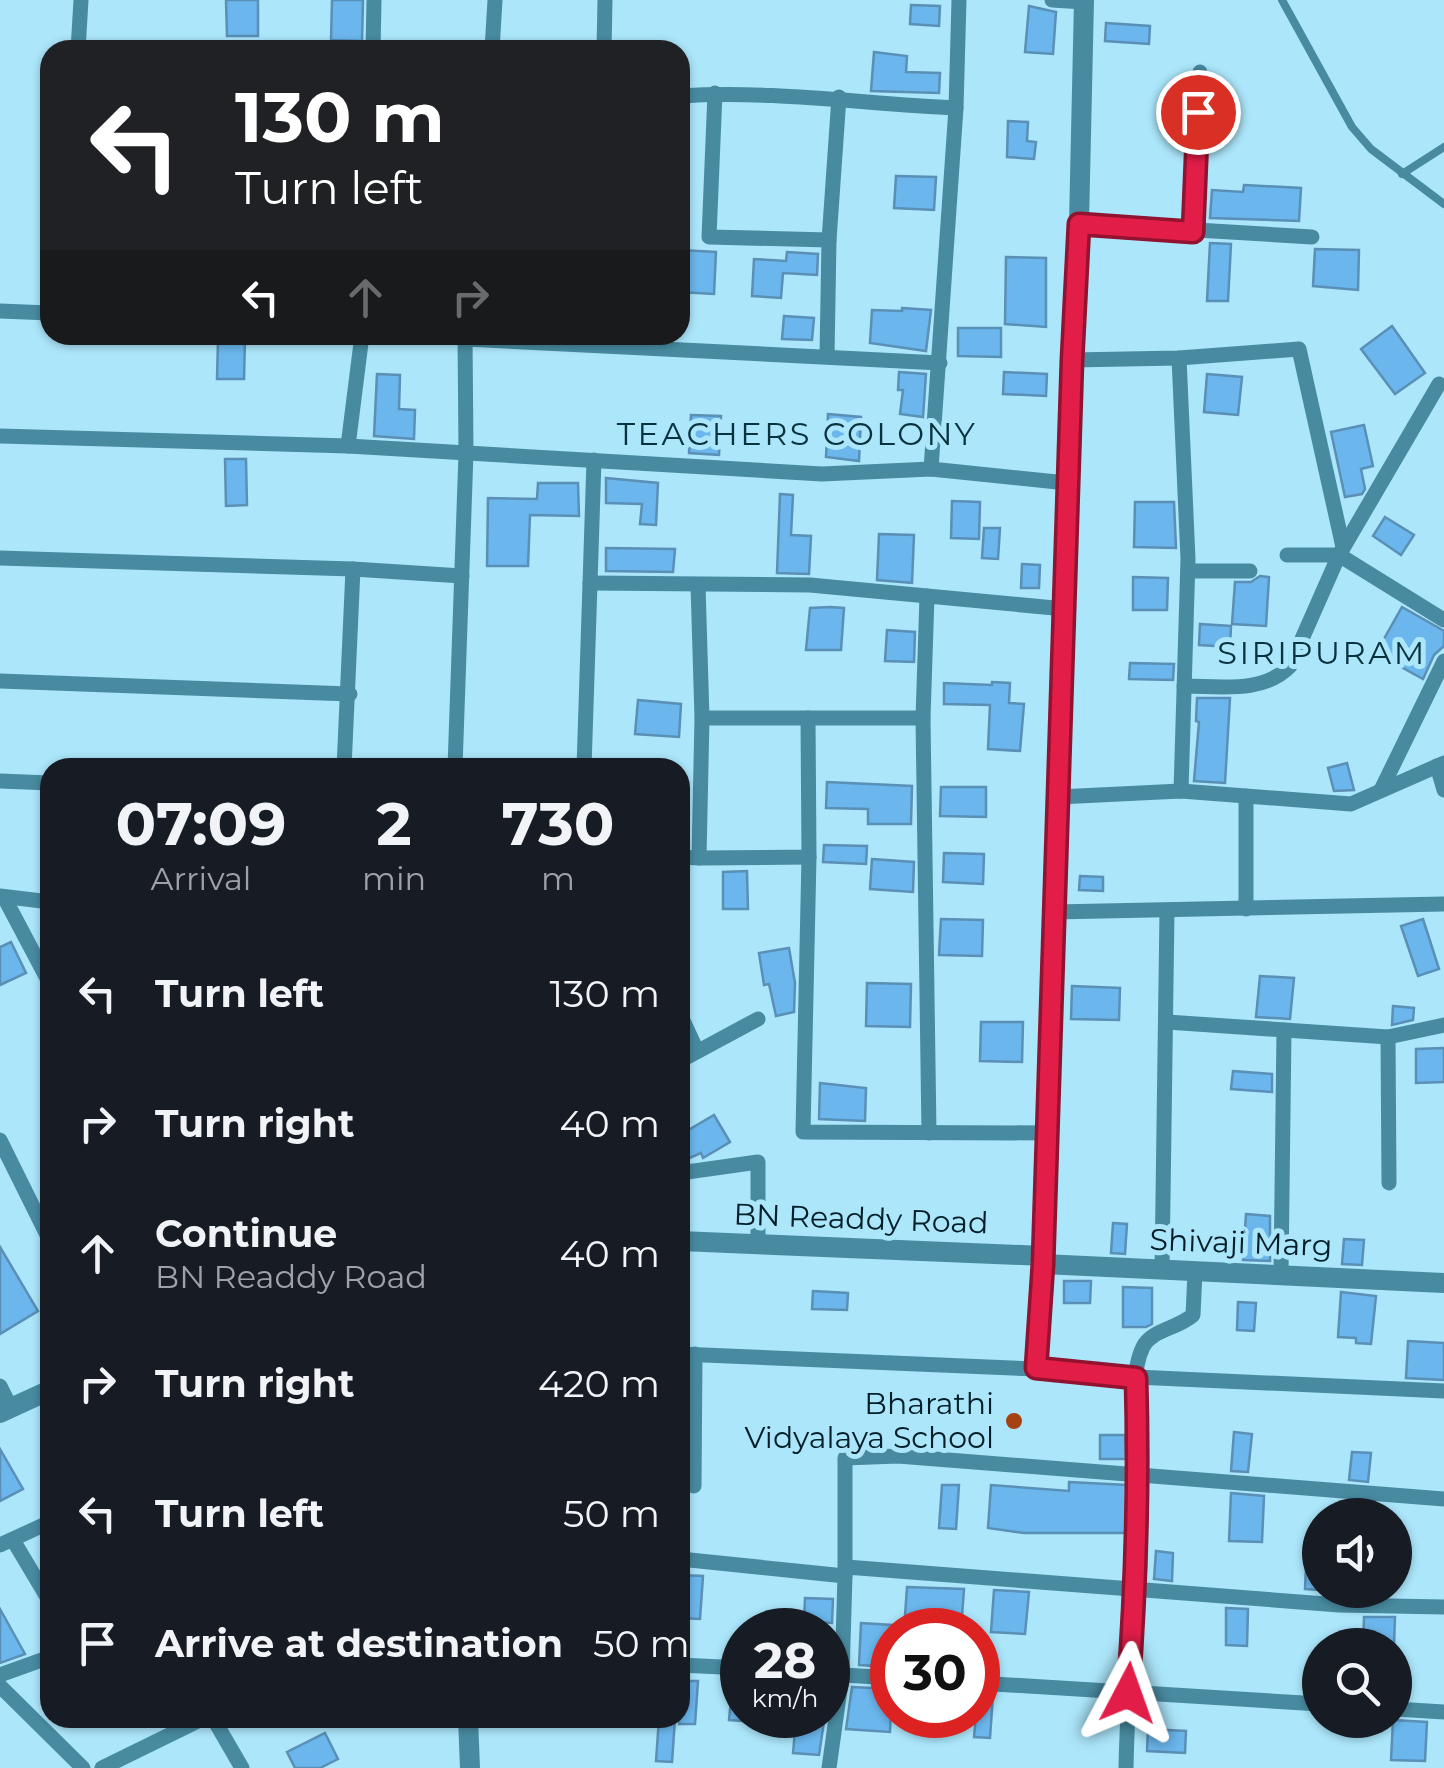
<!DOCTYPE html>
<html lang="en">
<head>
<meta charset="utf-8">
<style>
	body { margin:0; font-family:Montserrat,sans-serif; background:#20242c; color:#f1f3f6; height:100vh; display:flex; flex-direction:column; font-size:38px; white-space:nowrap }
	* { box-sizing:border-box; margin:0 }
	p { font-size:32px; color:#9ea1a6 }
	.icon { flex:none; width:55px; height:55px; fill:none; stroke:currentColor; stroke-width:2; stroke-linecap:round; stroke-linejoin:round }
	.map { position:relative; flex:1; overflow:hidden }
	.side { position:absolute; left:40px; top:758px; width:650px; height:970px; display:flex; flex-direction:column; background:#171b24; border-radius:30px; box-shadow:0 2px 8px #0004 }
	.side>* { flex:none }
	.banner { position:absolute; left:40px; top:40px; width:650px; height:305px; border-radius:30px; box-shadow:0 2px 8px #0004; background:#202124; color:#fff; overflow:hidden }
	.controls { position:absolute; left:1302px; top:1498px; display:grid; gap:20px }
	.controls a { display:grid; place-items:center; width:110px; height:110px; border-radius:50%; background:#171b24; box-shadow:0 2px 8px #0004; font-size:50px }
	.speed { position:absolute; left:720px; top:1608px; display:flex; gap:20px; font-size:50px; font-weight:700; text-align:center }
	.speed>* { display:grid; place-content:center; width:130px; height:130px; border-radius:50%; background:#171b24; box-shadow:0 2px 8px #0004; line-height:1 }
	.speed small { font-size:25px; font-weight:400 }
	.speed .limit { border:15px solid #d22; background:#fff; color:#111 }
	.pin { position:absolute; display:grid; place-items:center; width:85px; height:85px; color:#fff; margin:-42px; border:5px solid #fff; border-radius:50%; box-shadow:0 2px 10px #0007 }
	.me { position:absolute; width:110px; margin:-55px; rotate:4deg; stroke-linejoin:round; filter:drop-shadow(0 0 8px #0008) }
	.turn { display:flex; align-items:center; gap:35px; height:210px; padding:0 30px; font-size:45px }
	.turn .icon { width:130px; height:130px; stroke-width:2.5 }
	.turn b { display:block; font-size:70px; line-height:85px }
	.lanes { display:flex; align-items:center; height:95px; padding:0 30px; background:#0003; justify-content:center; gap:50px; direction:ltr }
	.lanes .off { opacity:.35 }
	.eta { display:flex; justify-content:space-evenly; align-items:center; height:170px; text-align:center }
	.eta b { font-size:60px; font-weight:700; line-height:70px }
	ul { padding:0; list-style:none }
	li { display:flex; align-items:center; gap:30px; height:130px; padding:0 30px }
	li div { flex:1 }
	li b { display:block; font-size:38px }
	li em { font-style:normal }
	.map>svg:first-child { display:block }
	.building { fill:#6bb7ed; stroke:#5a8fb6; stroke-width:2.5 }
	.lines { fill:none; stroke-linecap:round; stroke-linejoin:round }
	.service { stroke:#488ba1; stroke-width:8 }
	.minor { stroke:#488ba1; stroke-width:15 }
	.tertiary { stroke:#488ba1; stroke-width:20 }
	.route-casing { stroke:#92132f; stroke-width:25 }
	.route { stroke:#e11d48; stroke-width:18 }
	.poi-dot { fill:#a64112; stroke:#ace6fb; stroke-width:4 }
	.labels { text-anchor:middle; stroke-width:10; stroke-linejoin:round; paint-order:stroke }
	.street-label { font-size:30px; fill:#001e28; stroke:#ace6fb }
	.poi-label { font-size:30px; fill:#001e28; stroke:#ace6fb; text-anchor:end }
	.neighbourhood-label { font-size:32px; letter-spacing:2.5px; fill:#08323e; stroke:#ace6fb }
</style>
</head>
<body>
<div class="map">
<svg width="1444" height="1768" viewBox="0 0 1444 1768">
	<rect width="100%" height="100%" fill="#ace6fb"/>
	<!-- building -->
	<g class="building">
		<path d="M226,0H258V36H227Z"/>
		<path d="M332,0H363L362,41L331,40Z"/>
		<path d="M911,5L940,6L939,26L910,24Z"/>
		<path d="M1029,6L1056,12L1053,54L1025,52Z"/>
		<path d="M1106,23L1150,26L1149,44L1105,41Z"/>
		<path d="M874,52L907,56L906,72L940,73L939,93L871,91Z"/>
		<path d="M1008,121L1028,122L1027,141L1036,142L1034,159L1007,157Z"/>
		<path d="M896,176L936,177L934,210L894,208Z"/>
		<path d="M1244,185L1301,188L1299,221L1210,218L1212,190L1243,192Z"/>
		<path d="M1210,243L1231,244L1228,301H1207Z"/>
		<path d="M1315,249L1359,250L1358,290L1313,286Z"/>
		<path d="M680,250L716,252L714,294L680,292Z"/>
		<path d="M787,252L818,254L817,275L783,273L781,298L752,296L754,259L786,261Z"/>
		<path d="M1006,257L1046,258V327L1005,324Z"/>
		<path d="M902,308L931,310L926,351L870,343L872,310L902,311Z"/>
		<path d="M784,316L814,318L812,340L782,339Z"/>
		<path d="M1392,326L1425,373L1395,394L1361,349Z"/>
		<path d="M958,328H1001V357L958,356Z"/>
		<path d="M218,339H245L244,379H217Z"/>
		<path d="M899,372L926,374L923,417L900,414L903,390H898Z"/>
		<path d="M1004,372L1047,374L1046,396L1003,394Z"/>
		<path d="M377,374L400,375L399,409L415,410L414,439L374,436Z"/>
		<path d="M1207,374L1242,377L1238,415L1204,412Z"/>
		<path d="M828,414L861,417L859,461L826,457Z"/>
		<path d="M691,415L721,416L719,455L689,453Z"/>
		<path d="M1364,425L1373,466L1361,469L1365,489L1362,494L1345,497L1331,432Z"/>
		<path d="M225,459H246L247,505L226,506Z"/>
		<path d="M606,478L658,483L656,525L640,524L642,504L606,503Z"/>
		<path d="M538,483H578L579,516L530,515L528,566H487L488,498L537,499Z"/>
		<path d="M780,494L793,495L791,535L811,536L809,574L777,573Z"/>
		<path d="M952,501L980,502L979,539L951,538Z"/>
		<path d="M1135,502H1174L1176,548L1134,547Z"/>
		<path d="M1385,517L1414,535L1401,555L1373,536Z"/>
		<path d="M984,528H1000L998,559L982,558Z"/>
		<path d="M879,534L914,535L912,583L877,580Z"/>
		<path d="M606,548L675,549L673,572L606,571Z"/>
		<path d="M1022,564L1040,565L1039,588H1021Z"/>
		<path d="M1260,576L1269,577L1266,626L1232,624L1235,582H1251Z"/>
		<path d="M1133,577L1168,578L1167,610H1133Z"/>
		<path d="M830,607L844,608L841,650H806L810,608Z"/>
		<path d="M1402,607L1444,631V646L1434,655L1423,679L1376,653Z"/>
		<path d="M1200,624L1231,626L1230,647L1199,645Z"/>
		<path d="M887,630L915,632L914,662L885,661Z"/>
		<path d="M1130,663L1174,664L1173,680L1129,679Z"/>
		<path d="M992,682L1010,683L1009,703L1024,704L1020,751L988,749L990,705L944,704V683L992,685Z"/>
		<path d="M1197,698H1230L1225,783L1194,781L1199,722L1196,721Z"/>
		<path d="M638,700L681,704L679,737L635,734Z"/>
		<path d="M1347,763L1354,790L1334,791L1328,768Z"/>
		<path d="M827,782L912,786L911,824H868V809L826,808Z"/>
		<path d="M941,787H986V817L940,816Z"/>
		<path d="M824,845L867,846L866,864L823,862Z"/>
		<path d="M944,853L984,854L983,884L943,882Z"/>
		<path d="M872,859L914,862L913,892L870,889Z"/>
		<path d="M747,871L748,909H723V872Z"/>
		<path d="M1080,876L1103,877V891L1079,890Z"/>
		<path d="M941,919L983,920L982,956L939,955Z"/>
		<path d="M1423,919L1439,969L1418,976L1401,926Z"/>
		<path d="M11,942L26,973L0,985V947Z"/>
		<path d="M789,948L795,983L794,1012L776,1016L769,984L764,985L759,953Z"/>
		<path d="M1260,976L1294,978L1290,1019L1256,1017Z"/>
		<path d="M867,983L911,984L910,1027L866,1026Z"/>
		<path d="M1072,986L1120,988L1119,1020L1071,1019Z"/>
		<path d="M1393,1006L1414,1008L1413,1020L1392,1025Z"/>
		<path d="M981,1022H1023L1022,1062L980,1061Z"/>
		<path d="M1444,1048V1082L1416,1083V1049Z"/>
		<path d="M1233,1071L1272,1074V1092L1231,1089Z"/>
		<path d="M820,1083L866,1088L865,1121L819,1119Z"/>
		<path d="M714,1115L730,1142L703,1158L701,1153L680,1162V1135Z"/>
		<path d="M1246,1214L1270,1216V1261L1243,1260Z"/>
		<path d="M1113,1223L1127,1224L1125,1254L1111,1253Z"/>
		<path d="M1344,1239L1364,1240L1362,1265L1342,1264Z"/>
		<path d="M0,1247L38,1311L0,1334Z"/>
		<path d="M1064,1281H1091L1090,1303H1064Z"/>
		<path d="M1123,1287L1152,1288V1324L1146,1327H1123Z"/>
		<path d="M813,1291L848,1293L847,1310L812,1309Z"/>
		<path d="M1341,1292L1376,1296L1371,1344L1356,1343V1338L1338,1337Z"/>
		<path d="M1238,1302L1256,1303L1254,1331L1237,1330Z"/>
		<path d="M1408,1341L1444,1343V1380L1406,1378Z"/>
		<path d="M1234,1432L1252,1434L1248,1472L1231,1471Z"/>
		<path d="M1100,1435H1125L1126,1459H1100Z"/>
		<path d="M0,1449L23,1489L0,1501Z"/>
		<path d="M1352,1452L1371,1453L1368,1482L1349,1480Z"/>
		<path d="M1069,1482L1127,1485L1126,1533H1024L988,1528L991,1485L1069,1491Z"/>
		<path d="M942,1485H959L956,1529L939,1528Z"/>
		<path d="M1231,1493L1264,1496L1262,1542L1229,1541Z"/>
		<path d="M1307,1544H1320V1590L1305,1589Z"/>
		<path d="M1156,1551L1173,1553L1172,1581L1154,1579Z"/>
		<path d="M680,1575L703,1576L700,1619L680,1618Z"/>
		<path d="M907,1587L964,1589L961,1630H904Z"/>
		<path d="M994,1590L1029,1592L1025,1634L991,1632Z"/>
		<path d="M805,1598L833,1599L832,1623L804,1621Z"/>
		<path d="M1226,1608L1248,1609L1247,1646L1226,1645Z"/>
		<path d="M0,1609L25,1654L0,1663Z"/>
		<path d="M1364,1617H1395L1394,1645H1363Z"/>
		<path d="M861,1623L892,1625V1667L859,1665Z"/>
		<path d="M733,1679H742V1721L729,1720Z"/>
		<path d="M682,1681H698L695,1724H679Z"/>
		<path d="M852,1687L892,1689L890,1732L846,1729Z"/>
		<path d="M978,1694L993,1695L990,1738L974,1737Z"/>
		<path d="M758,1715H825L819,1755L793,1753L795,1730L757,1728Z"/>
		<path d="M659,1718L675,1719L672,1762L656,1761Z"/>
		<path d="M1393,1720L1427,1722L1425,1761L1391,1760Z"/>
		<path d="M1148,1729L1186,1731L1185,1753L1147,1751Z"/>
		<path d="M325,1733L338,1759L320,1768H295L287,1752Z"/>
	</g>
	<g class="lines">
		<!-- service -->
		<g class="service">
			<path d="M1282,0L1352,127L1371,149L1444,204"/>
			<path d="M1402,174L1444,147"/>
		</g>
		<!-- minor -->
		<g class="minor">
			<path d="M1052,0L1084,2"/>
			<path d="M78,50L81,0"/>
			<path d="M373,50L374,0"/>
			<path d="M492,50L495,0"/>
			<path d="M604,50L605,0"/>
			<path d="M715,93L709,237L829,240"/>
			<path d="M680,96C773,90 864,104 956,108"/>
			<path d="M1079,223L1312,237"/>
			<path d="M1193,232L1200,72"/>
			<path d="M0,311L50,313"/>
			<path d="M465,339L940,363"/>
			<path d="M827,356L829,240L839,97"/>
			<path d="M1179,358L1188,559L1181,791"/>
			<path d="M1072,360L1179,358L1299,349L1343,547"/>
			<path d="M0,436L348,446L822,474L931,469L1067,483"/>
			<path d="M348,446L362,335"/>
			<path d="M931,469L956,108L959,0"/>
			<path d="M1287,555H1339L1444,620"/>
			<path d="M0,558L353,569L462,576"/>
			<path d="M1188,571H1250"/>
			<path d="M590,583L810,585L1065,609"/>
			<path d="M927,596L923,718L929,1133"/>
			<path d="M0,681L350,694"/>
			<path d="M1184,686C1220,686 1263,694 1290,666L1339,555L1439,384"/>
			<path d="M702,718H923"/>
			<path d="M1437,766L1444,790"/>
			<path d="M344,768L353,569"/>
			<path d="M455,768L466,453L465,335"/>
			<path d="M584,768L594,460"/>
			<path d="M0,781L50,783"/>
			<path d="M1381,790L1444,661"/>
			<path d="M1246,796V909"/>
			<path d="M1058,797L1181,791L1351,804L1444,763"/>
			<path d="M680,857L699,858L702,718L698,585"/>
			<path d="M809,857L803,1132L1047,1133"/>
			<path d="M699,858L809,857L808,718"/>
			<path d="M0,896L50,902"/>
			<path d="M4,897L50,984"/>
			<path d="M1054,912L1444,904"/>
			<path d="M680,1014L697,1051"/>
			<path d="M1167,1022L1388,1037L1444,1025"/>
			<path d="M1388,1037L1389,1183"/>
			<path d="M680,1061L758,1019"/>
			<path d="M0,1140L50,1241"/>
			<path d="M680,1173L758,1162V1245"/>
			<path d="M1162,1270L1167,911"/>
			<path d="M1281,1274L1284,1030"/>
			<path d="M680,1354L1036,1369L1136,1377L1444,1391"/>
			<path d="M1036,1369L1043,1264"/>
			<path d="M0,1386L11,1408"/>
			<path d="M694,1486L695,1354"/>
			<path d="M13,1540L50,1602"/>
			<path d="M0,1545L50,1522"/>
			<path d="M680,1559L845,1576L842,1675L829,1768"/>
			<path d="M846,1567L1339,1605L1444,1607"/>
			<path d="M845,1576V1458L898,1456L1444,1499"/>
			<path d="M680,1665L742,1668"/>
			<path d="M828,1674L892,1678"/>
			<path d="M0,1675L50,1657"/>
			<path d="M978,1683L1320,1704"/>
			<path d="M0,1686L83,1768"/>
			<path d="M1395,1709L1444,1712"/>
			<path d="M213,1718L242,1768"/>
			<path d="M364,1718L365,1719"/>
			<path d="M102,1768L204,1718"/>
			<path d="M1126,1768C1128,1671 1138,1574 1138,1476C1139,1441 1127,1379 1143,1347C1151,1330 1177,1329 1193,1315L1195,1272"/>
		</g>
		<!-- tertiary -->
		<g class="tertiary">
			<path d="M680,1241L1044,1256"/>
			<path d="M1044,1256L1067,483L1079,223L1084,0"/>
			<path d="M1044,1256L1043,1264L1444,1283"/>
			<path d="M0,1413L50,1390"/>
			<path d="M468,1718L470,1768"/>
		</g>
	</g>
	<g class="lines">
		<!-- route casing -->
		<g class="route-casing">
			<path id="route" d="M1128,1693C1136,1587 1139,1483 1136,1378L1036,1368L1043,1264L1072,360L1079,224L1193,232L1198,112"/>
		</g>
		<!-- route -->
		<use href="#route" class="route"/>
	</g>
	<!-- markers -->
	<circle class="poi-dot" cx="1014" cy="1421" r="10"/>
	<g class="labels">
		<!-- street labels -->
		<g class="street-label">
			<text transform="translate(861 1219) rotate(2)" y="10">BN Readdy Road</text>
			<text transform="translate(1241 1243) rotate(2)" y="10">Shivaji Marg</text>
		</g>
		<!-- poi labels -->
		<g class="poi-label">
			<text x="994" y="1414">Bharathi<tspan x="994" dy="34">Vidyalaya School</tspan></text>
		</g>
		<!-- neighbourhood labels -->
		<g class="neighbourhood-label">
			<text x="797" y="445">TEACHERS COLONY</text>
			<text x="1322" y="664">SIRIPURAM</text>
		</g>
	</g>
</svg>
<div class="controls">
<a><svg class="icon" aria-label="sound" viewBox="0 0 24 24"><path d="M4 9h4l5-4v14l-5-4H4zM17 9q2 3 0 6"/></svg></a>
<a><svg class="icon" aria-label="search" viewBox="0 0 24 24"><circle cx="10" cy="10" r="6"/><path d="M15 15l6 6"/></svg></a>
</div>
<div class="speed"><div>28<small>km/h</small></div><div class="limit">30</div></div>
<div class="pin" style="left:1198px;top:112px;background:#d93025"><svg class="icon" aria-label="arrive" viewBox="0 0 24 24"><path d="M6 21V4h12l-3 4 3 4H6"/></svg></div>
<svg class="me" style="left:1128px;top:1693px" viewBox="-20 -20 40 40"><path d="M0-17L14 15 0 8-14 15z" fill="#e11d48" stroke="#fff" stroke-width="4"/></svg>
<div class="banner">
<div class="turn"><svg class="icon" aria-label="left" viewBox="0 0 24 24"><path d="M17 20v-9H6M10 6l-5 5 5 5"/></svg><div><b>130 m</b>Turn left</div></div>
<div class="lanes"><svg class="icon" aria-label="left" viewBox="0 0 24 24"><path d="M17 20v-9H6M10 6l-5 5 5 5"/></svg><svg class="icon off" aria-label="ahead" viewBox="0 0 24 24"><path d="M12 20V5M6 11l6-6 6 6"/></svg><svg class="icon off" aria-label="right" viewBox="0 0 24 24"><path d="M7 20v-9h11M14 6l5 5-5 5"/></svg></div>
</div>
<section class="side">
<div class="eta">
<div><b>07:09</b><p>Arrival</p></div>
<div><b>2</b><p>min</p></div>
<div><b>730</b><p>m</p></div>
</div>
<ul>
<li><svg class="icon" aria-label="left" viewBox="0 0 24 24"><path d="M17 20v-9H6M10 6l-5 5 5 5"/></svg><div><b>Turn left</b></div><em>130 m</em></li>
<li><svg class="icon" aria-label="right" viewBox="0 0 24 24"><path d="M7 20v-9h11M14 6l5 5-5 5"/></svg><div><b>Turn right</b></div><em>40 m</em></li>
<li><svg class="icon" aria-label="ahead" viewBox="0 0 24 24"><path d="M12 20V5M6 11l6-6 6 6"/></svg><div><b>Continue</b><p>BN Readdy Road</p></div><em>40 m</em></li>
<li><svg class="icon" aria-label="right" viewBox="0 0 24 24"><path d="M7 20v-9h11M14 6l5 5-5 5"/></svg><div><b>Turn right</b></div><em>420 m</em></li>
<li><svg class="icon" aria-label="left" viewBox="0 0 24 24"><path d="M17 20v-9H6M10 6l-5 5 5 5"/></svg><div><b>Turn left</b></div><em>50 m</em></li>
<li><svg class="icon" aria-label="arrive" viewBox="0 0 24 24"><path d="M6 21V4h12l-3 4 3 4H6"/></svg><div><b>Arrive at destination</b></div><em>50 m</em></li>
</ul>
</section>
</div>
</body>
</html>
